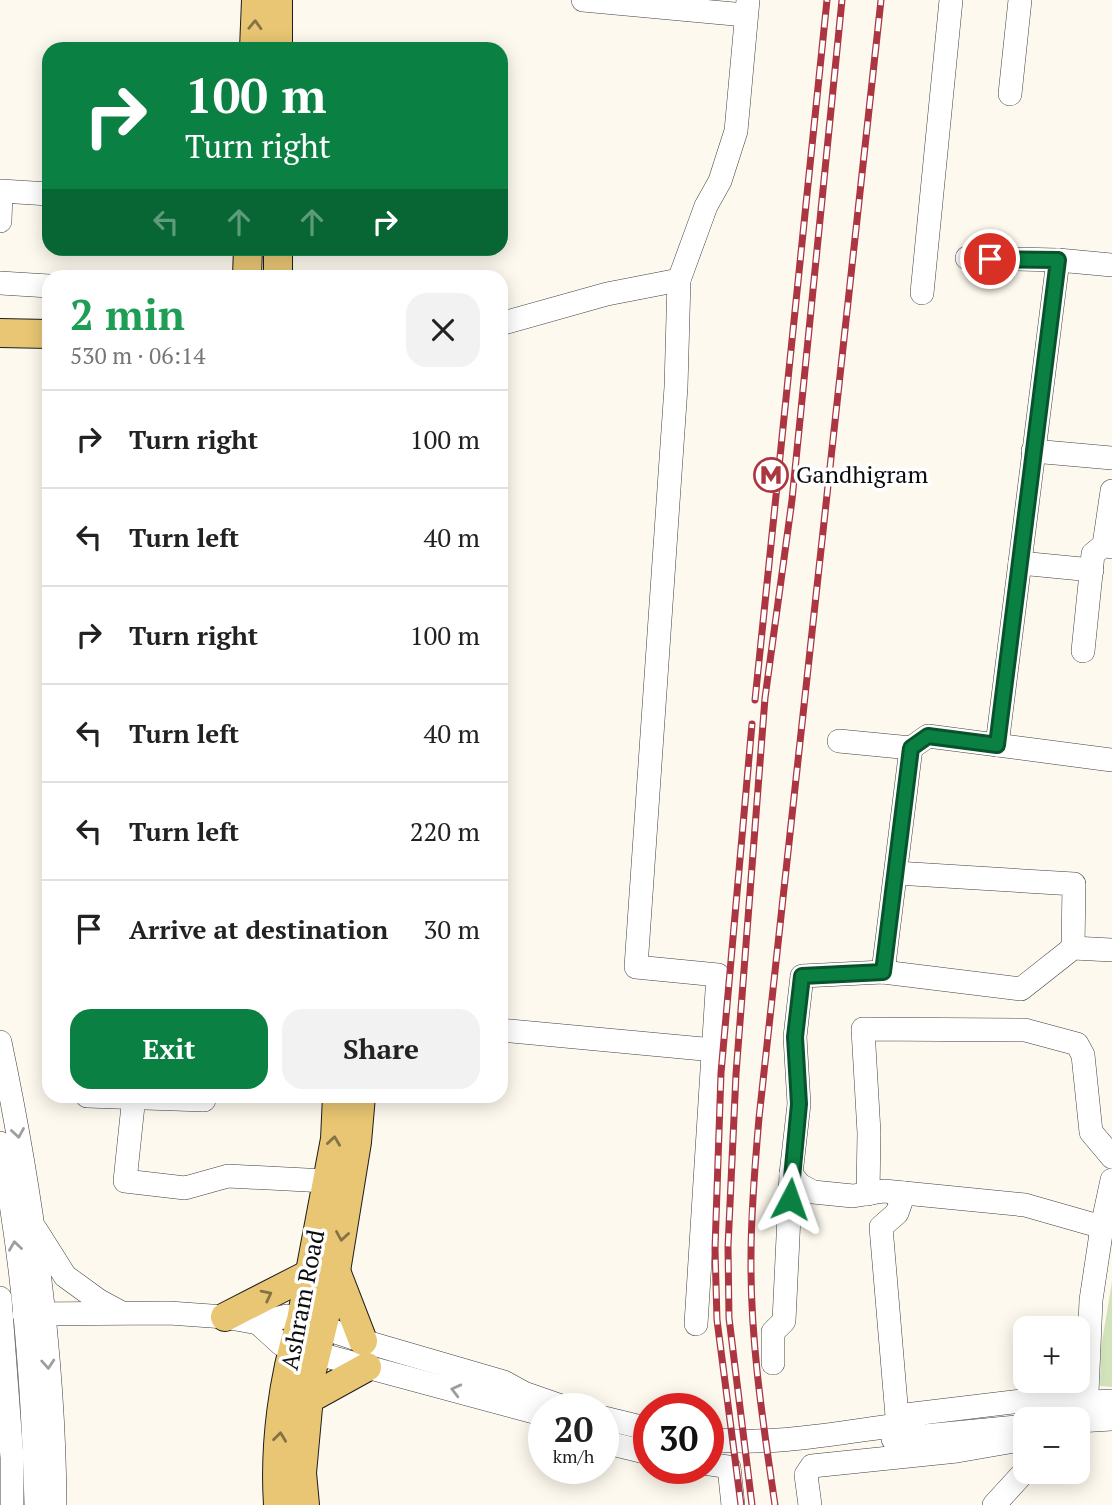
<!DOCTYPE html>
<html lang="en">
<head>
<meta charset="utf-8">
<style>
	body { margin:0; font-family:"PT Serif",serif; background:#f2f2f2; color:#222; height:100vh; display:flex; flex-direction:column; font-size:26px; white-space:nowrap }
	* { box-sizing:border-box; margin:0 }
	p { font-size:23px; color:#767676 }
	.icon { flex:none; width:38px; height:38px; fill:none; stroke:currentColor; stroke-width:2; stroke-linecap:round; stroke-linejoin:round }
	.map { position:relative; flex:1; overflow:hidden }
	.sheet { position:absolute; left:42px; top:270px; width:466px; height:833px; display:flex; flex-direction:column; background:#fff; border-radius:21px; box-shadow:0 4px 18px #0003 }
	.sheet>* { flex:none }
	.top-card { position:absolute; left:42px; top:42px; width:466px; height:214px; border-radius:21px; box-shadow:0 4px 18px #0003; background:#0b8043; color:#fff; overflow:hidden }
	.fabs { position:absolute; left:1013px; top:1316px; display:grid; gap:14px }
	.fabs a { display:grid; place-items:center; width:77px; height:77px; border-radius:14px; background:#fff; box-shadow:0 4px 18px #0003; font-size:35px }
	.speed { position:absolute; left:528px; top:1393px; display:flex; gap:14px; font-size:35px; font-weight:700; text-align:center }
	.speed>* { display:grid; place-content:center; width:91px; height:91px; border-radius:50%; background:#fff; box-shadow:0 4px 18px #0003; line-height:1 }
	.speed small { font-size:18px; font-weight:400 }
	.speed .limit { border:10px solid #d22; background:#fff; color:#111 }
	.pin { position:absolute; display:grid; place-items:center; width:60px; height:60px; color:#fff; margin:-30px; border:4px solid #fff; border-radius:50%; box-shadow:0 2px 7px #0007 }
	.me { position:absolute; width:77px; margin:-38px; rotate:4deg; stroke-linejoin:round; filter:drop-shadow(0 0 5px #0008) }
	.turn { display:flex; align-items:center; gap:24px; height:147px; padding:0 28px; font-size:32px }
	.turn .icon { width:91px; height:91px; stroke-width:2.5 }
	.turn b { display:block; font-size:49px; line-height:60px }
	.lanes { display:flex; align-items:center; height:66px; padding:0 28px; background:#0003; justify-content:center; gap:35px; direction:ltr }
	.lanes .off { opacity:.35 }
	.round { display:grid; place-items:center; flex:none; width:74px; height:74px; border-radius:21px; background:#f2f2f2 }
	.head { display:flex; align-items:center; justify-content:space-between; height:119px; padding:0 28px }
	h1 { font-size:42px; font-weight:700; line-height:52px; color:#1e9e55 }
	.cta { display:flex; gap:14px; margin-top:auto; padding:14px 28px }
	.cta a { flex:1; height:80px; border-radius:21px; background:#0b8043; color:#fff; font-size:28px; font-weight:700; line-height:80px; text-align:center }
	.cta a+a { background:#f2f2f2; color:#222 }
	ul { padding:0; list-style:none }
	li { display:flex; align-items:center; gap:21px; height:98px; padding:0 28px; border-top:2px solid #e0e0e0 }
	li div { flex:1 }
	li b { display:block; font-size:26px }
	li em { font-style:normal }
	.map>svg:first-child { display:block }
	.green { fill:#d2e3bc }
	.lines { fill:none; stroke-linecap:round; stroke-linejoin:round }
	.minor-casing { stroke:#3f3f3f; stroke-width:24 }
	.major-casing { stroke:#1d1d1d; stroke-width:30 }
	.minor { stroke:#fff; stroke-width:23 }
	.major { stroke:#e8c673; stroke-width:28 }
	.rail-casing { stroke:#ab3541; stroke-width:7 }
	.rail { stroke:#fff; stroke-width:4.5; stroke-dasharray:13; stroke-linecap:butt }
	.oneway { stroke:#857245 }
	.oneway2 { stroke:#9e9e9e }
	.route-casing { stroke:#07532c; stroke-width:18 }
	.route { stroke:#0b8043; stroke-width:12 }
	.labels { text-anchor:middle; stroke-width:7; stroke-linejoin:round; paint-order:stroke }
	.poi-label { font-size:24px; fill:#0c0c0c; stroke:#fff; text-anchor:start }
	.street-label { font-size:24px; fill:#0c0c0c; stroke:#fff }
</style>
</head>
<body>
<div class="map">
<svg width="1112" height="1505" viewBox="0 0 1112 1505">
	<rect width="100%" height="100%" fill="#fdf9ee"/>
	<!-- green -->
	<path class="green" d="M1112,1282V1387L1100,1386L1101,1347Z"/>
	<g class="lines">
		<!-- minor casing -->
		<g class="minor-casing">
			<g id="minor">
				<path d="M583,0L745,15"/>
				<path d="M1010,94L1020,0"/>
				<path d="M0,221L1,191L49,194"/>
				<path d="M967,258L1058,260L1112,265"/>
				<path d="M0,283L49,286"/>
				<path d="M922,293L951,0"/>
				<path d="M500,324L607,294L679,280"/>
				<path d="M1033,451L1112,458"/>
				<path d="M1104,545L1112,491"/>
				<path d="M1020,563L1092,570"/>
				<path d="M1083,651L1093,554L1104,545L1112,547"/>
				<path d="M839,741L911,748"/>
				<path d="M997,745L1058,260"/>
				<path d="M896,873L1074,884L1073,948"/>
				<path d="M883,972L911,748L928,736L1112,760"/>
				<path d="M500,1030L714,1050"/>
				<path d="M0,1042C32,1194 54,1349 55,1505"/>
				<path d="M87,1096L204,1100"/>
				<path d="M134,1096L125,1181L185,1188L228,1176L326,1181"/>
				<path d="M0,1143C24,1261 33,1385 36,1505"/>
				<path d="M904,1193L897,1213L881,1227L897,1416L1087,1393"/>
				<path d="M868,1194L869,1133L863,1029L1025,1030L1077,1044L1083,1055L1091,1132L1112,1157"/>
				<path d="M1102,1227L1025,1205L884,1191L853,1196L813,1192L800,1185L791,1174L799,1104L795,1037L802,976L883,972L1021,989L1073,948L1112,950"/>
				<path d="M36,1230L65,1276L98,1300L120,1312"/>
				<path d="M0,1298L12,1458V1505"/>
				<path d="M24,1314L169,1313L225,1317L258,1323L287,1316L363,1341L504,1382L524,1393L570,1409"/>
				<path d="M258,1323L281,1344L293,1347L541,1414"/>
				<path d="M696,1324L718,975L636,967L676,387L679,280L706,206L720,181L736,131L748,0"/>
				<path d="M773,1363V1332L784,1321L791,1174"/>
				<path d="M1070,1403L1112,1401"/>
				<path d="M604,1418L649,1429"/>
				<path d="M1070,1419L1084,1401L1087,1393L1091,1300L1102,1227L1112,1180"/>
				<path d="M1078,1421L1112,1419"/>
				<path d="M709,1439C776,1447 847,1431 914,1423"/>
				<path d="M893,1439L1026,1426"/>
				<path d="M604,1442L649,1453"/>
				<path d="M709,1464L729,1467L733,1505"/>
				<path d="M810,1505L806,1475L812,1466L957,1451L1025,1439"/>
				<path d="M994,1505L1026,1470"/>
			</g>
		</g>
		<!-- major casing -->
		<g class="major-casing">
			<g id="major">
				<path d="M254,49L256,0"/>
				<path d="M278,49V0"/>
				<path d="M278,248V276"/>
				<path d="M247,276L248,248"/>
				<path d="M0,333L49,334"/>
				<path d="M336,1271L363,1341"/>
				<path d="M225,1317L309,1274"/>
				<path d="M309,1399L367,1367"/>
				<path d="M278,1505C274,1444 283,1378 301,1320L335,1139L337,1096"/>
				<path d="M305,1505L302,1473L311,1375L336,1271L357,1142L361,1096"/>
			</g>
		</g>
		<!-- minor -->
		<use href="#minor" class="minor"/>
		<!-- major -->
		<use href="#major" class="major"/>
		<!-- rail casing -->
		<g class="rail-casing">
			<g id="rail">
				<path d="M755,700L827,0"/>
				<path d="M741,1505L717,1320L715,1249L721,1073L752,724"/>
				<path d="M752,1505L729,1318L728,1247L736,1074L765,698L792,500L842,0"/>
				<path d="M775,1505C763,1423 750,1339 751,1256C751,1210 755,1164 759,1118L881,0"/>
			</g>
		</g>
		<!-- rail -->
		<use href="#rail" class="rail"/>
	</g>
	<!-- one-way arrows -->
	<defs><path id="oneway-chevron" d="M-2-3.5L2.5 0L-2 3.5" fill="none" stroke-width="1.6" stroke-linecap="round" stroke-linejoin="round" transform="scale(1.75)"/></defs>
	<g class="oneway">
		<use href="#oneway-chevron" transform="translate(255 25) rotate(-88)"/>
		<use href="#oneway-chevron" transform="translate(334 1141) rotate(-82)"/>
		<use href="#oneway-chevron" transform="translate(342 1236) rotate(99)"/>
		<use href="#oneway-chevron" transform="translate(267 1295) rotate(-27)"/>
		<use href="#oneway-chevron" transform="translate(280 1437) rotate(-83)"/>
	</g>
	<g class="oneway2">
		<use href="#oneway-chevron" transform="translate(18 1133) rotate(81)"/>
		<use href="#oneway-chevron" transform="translate(15 1246) rotate(-98)"/>
		<use href="#oneway-chevron" transform="translate(48 1364) rotate(86)"/>
		<use href="#oneway-chevron" transform="translate(456 1390) rotate(-166)"/>
	</g>
	<g class="lines">
		<!-- route casing -->
		<g class="route-casing">
			<path id="route" d="M790,1199L799,1104L795,1037L802,976L883,972L911,748L928,736L997,745L1058,260L990,259"/>
		</g>
		<!-- route -->
		<use href="#route" class="route"/>
	</g>
	<!-- icons -->
	<defs>
		<g id="metro-ring" transform="scale(1.75)"><circle r="9.5" fill="#fff" stroke="#ab3541" stroke-width="1.5"/><path d="M-5.5 5V-5H-3L0 0L3-5H5.5V5H3V-.5L0 4L-3-.5V5Z" fill="#ab3541"/></g>
	</defs>
	<g fill-rule="evenodd">
		<use href="#metro-ring" x="771" y="475"/>
	</g>
	<g class="labels">
		<!-- poi labels -->
		<g class="poi-label">
			<text x="796" y="483">Gandhigram</text>
		</g>
		<!-- street labels -->
		<g class="street-label">
			<text transform="translate(303 1300) rotate(-79)" y="8">Ashram Road</text>
		</g>
	</g>
</svg>
<div class="fabs">
<a>+</a>
<a>−</a>
</div>
<div class="speed"><div>20<small>km/h</small></div><div class="limit">30</div></div>
<div class="pin" style="left:990px;top:259px;background:#d93025"><svg class="icon" aria-label="arrive" viewBox="0 0 24 24"><path d="M6 21V4h12l-3 4 3 4H6"/></svg></div>
<svg class="me" style="left:790px;top:1199px" viewBox="-20 -20 40 40"><path d="M0-17L14 15 0 8-14 15z" fill="#0b8043" stroke="#fff" stroke-width="4"/></svg>
<div class="top-card">
<div class="turn"><svg class="icon" aria-label="right" viewBox="0 0 24 24"><path d="M7 20v-9h11M14 6l5 5-5 5"/></svg><div><b>100 m</b>Turn right</div></div>
<div class="lanes"><svg class="icon off" aria-label="left" viewBox="0 0 24 24"><path d="M17 20v-9H6M10 6l-5 5 5 5"/></svg><svg class="icon off" aria-label="ahead" viewBox="0 0 24 24"><path d="M12 20V5M6 11l6-6 6 6"/></svg><svg class="icon off" aria-label="ahead" viewBox="0 0 24 24"><path d="M12 20V5M6 11l6-6 6 6"/></svg><svg class="icon" aria-label="right" viewBox="0 0 24 24"><path d="M7 20v-9h11M14 6l5 5-5 5"/></svg></div>
</div>
<section class="sheet">
<div class="head"><div><h1>2 min</h1><p>530 m · 06:14</p></div><a class="round"><svg class="icon" aria-label="close" viewBox="0 0 24 24"><path d="M6 6l12 12M18 6L6 18"/></svg></a></div>
<ul>
<li><svg class="icon" aria-label="right" viewBox="0 0 24 24"><path d="M7 20v-9h11M14 6l5 5-5 5"/></svg><div><b>Turn right</b></div><em>100 m</em></li>
<li><svg class="icon" aria-label="left" viewBox="0 0 24 24"><path d="M17 20v-9H6M10 6l-5 5 5 5"/></svg><div><b>Turn left</b></div><em>40 m</em></li>
<li><svg class="icon" aria-label="right" viewBox="0 0 24 24"><path d="M7 20v-9h11M14 6l5 5-5 5"/></svg><div><b>Turn right</b></div><em>100 m</em></li>
<li><svg class="icon" aria-label="left" viewBox="0 0 24 24"><path d="M17 20v-9H6M10 6l-5 5 5 5"/></svg><div><b>Turn left</b></div><em>40 m</em></li>
<li><svg class="icon" aria-label="left" viewBox="0 0 24 24"><path d="M17 20v-9H6M10 6l-5 5 5 5"/></svg><div><b>Turn left</b></div><em>220 m</em></li>
<li><svg class="icon" aria-label="arrive" viewBox="0 0 24 24"><path d="M6 21V4h12l-3 4 3 4H6"/></svg><div><b>Arrive at destination</b></div><em>30 m</em></li>
</ul>
<div class="cta"><a>Exit</a><a>Share</a></div>
</section>
</div>
</body>
</html>
